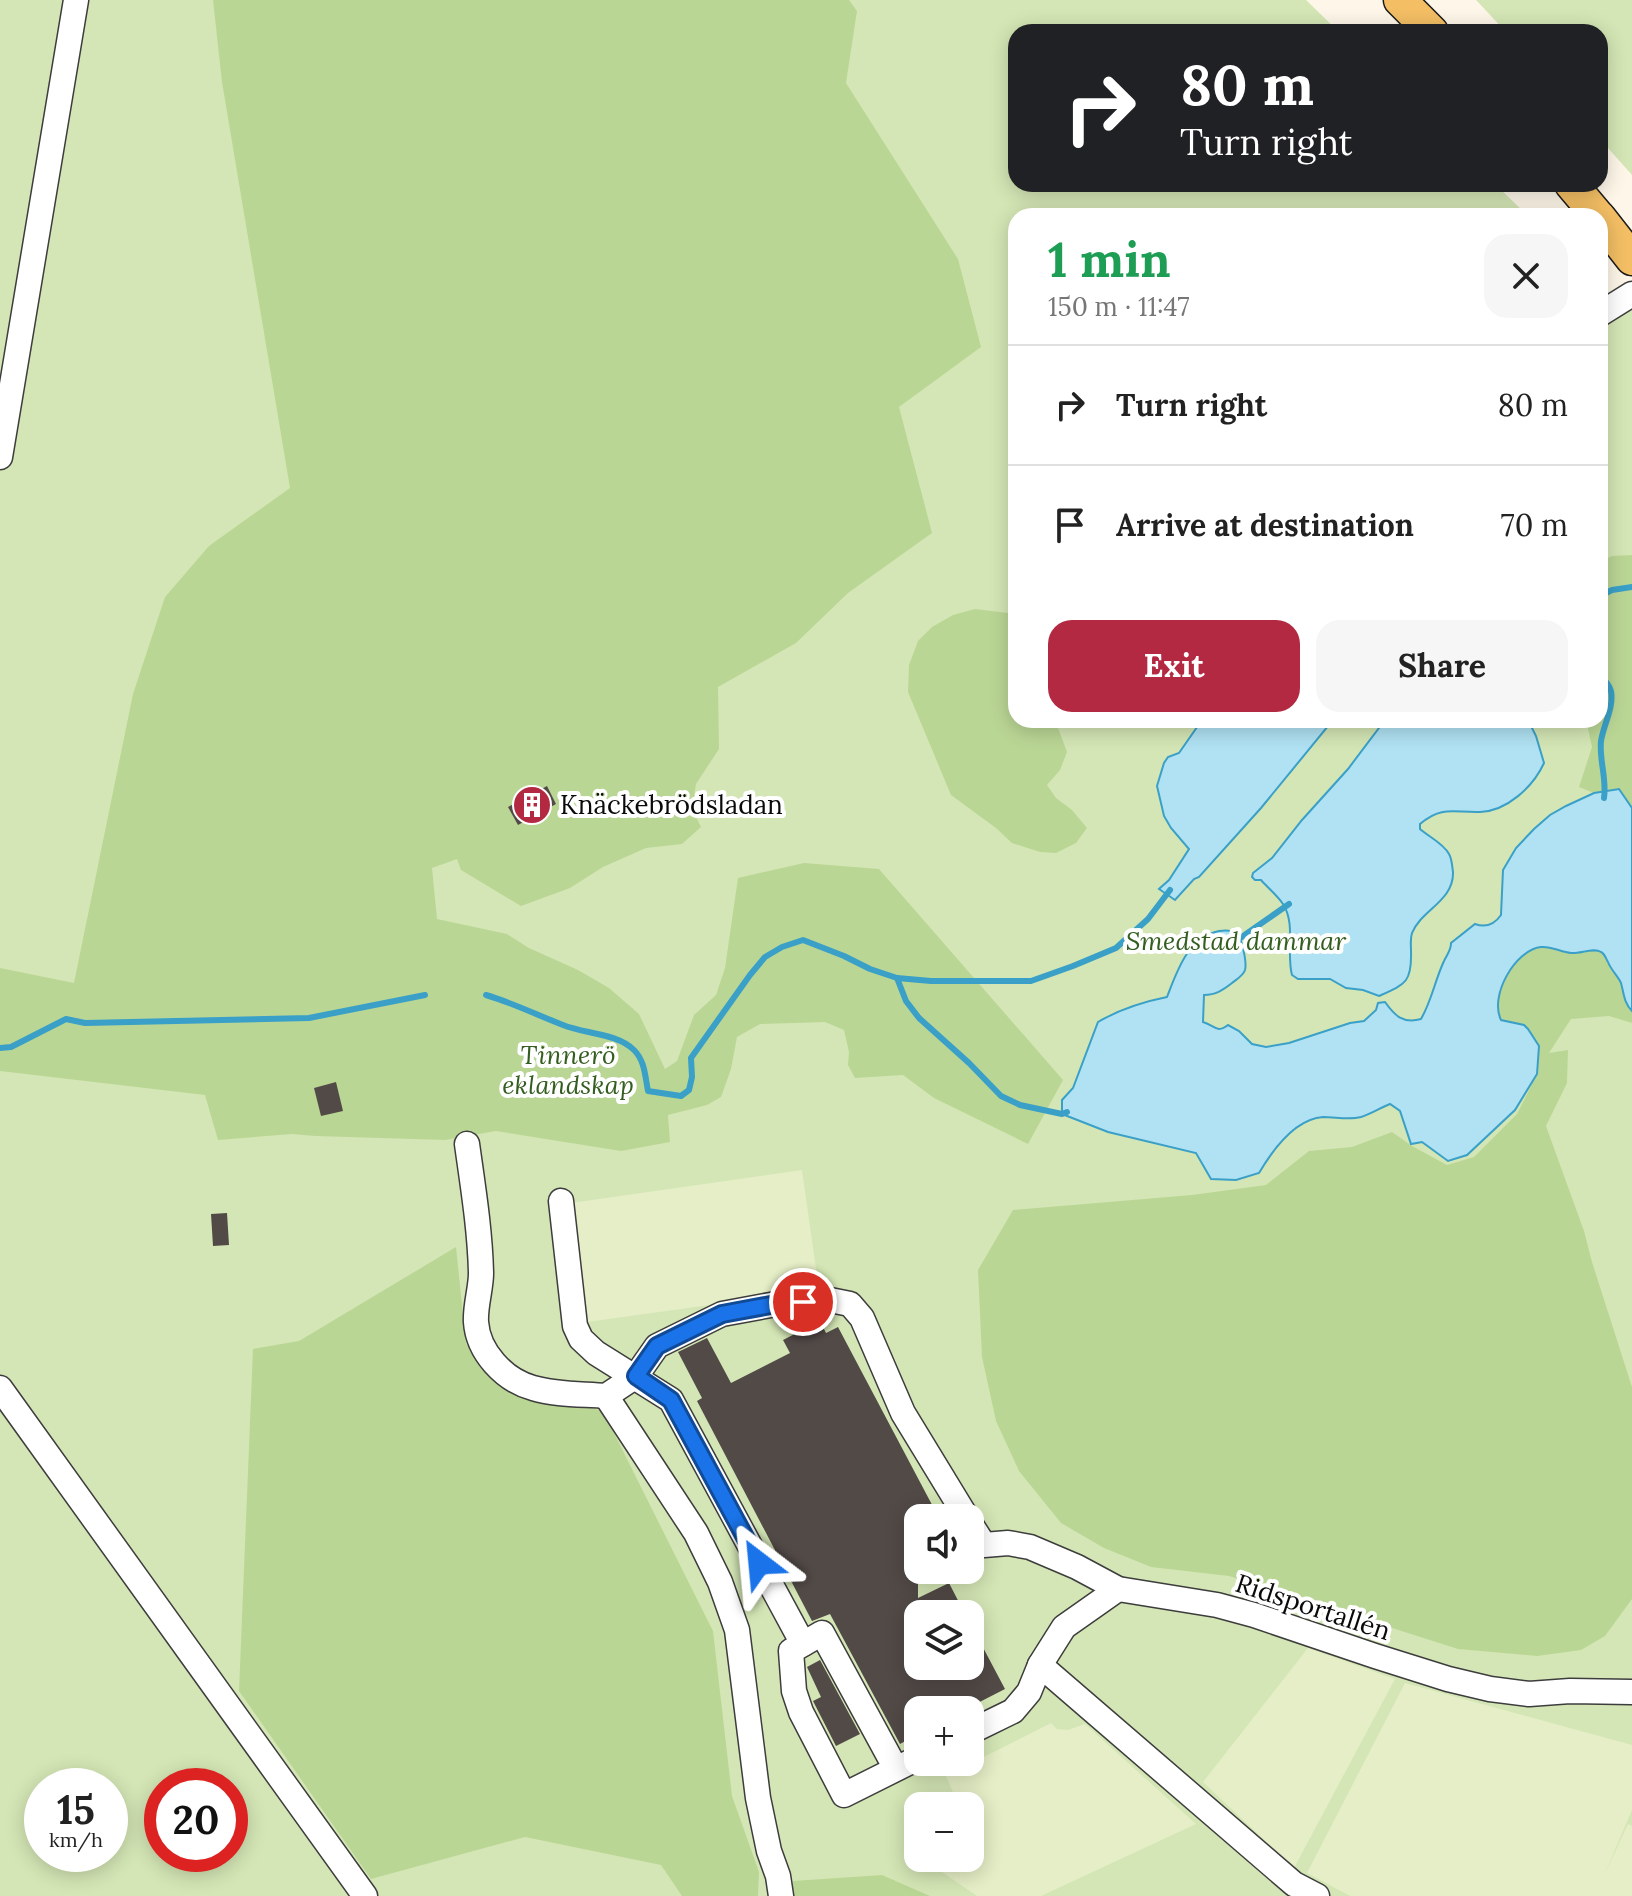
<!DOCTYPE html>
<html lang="en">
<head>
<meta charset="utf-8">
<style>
	body { margin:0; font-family:Lora,serif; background:#f6f6f6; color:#222; height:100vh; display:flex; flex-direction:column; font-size:30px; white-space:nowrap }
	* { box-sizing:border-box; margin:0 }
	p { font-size:26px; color:#767676 }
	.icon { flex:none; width:44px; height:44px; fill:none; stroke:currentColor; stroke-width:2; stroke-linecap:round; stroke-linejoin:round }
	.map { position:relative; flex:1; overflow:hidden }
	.drawer { position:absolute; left:1008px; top:208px; width:600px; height:520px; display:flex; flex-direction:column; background:#fff; border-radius:24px; box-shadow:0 4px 20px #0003 }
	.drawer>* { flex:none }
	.guide { position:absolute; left:1008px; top:24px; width:600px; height:168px; border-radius:24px; box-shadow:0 4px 20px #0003; background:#202124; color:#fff; overflow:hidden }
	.fabs { position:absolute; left:904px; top:1504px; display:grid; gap:16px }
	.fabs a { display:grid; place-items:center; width:80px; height:80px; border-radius:16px; background:#fff; box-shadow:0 4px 20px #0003; font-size:40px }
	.speed { position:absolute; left:24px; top:1768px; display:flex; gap:16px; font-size:40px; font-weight:700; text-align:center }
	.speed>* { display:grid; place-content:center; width:104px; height:104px; border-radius:50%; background:#fff; box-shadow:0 4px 20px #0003; line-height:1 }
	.speed small { font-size:20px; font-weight:400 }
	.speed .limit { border:12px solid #d22; background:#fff; color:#111 }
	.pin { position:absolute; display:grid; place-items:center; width:68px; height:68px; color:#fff; margin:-34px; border:4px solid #fff; border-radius:50%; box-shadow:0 2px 8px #0007 }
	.me { position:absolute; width:88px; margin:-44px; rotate:331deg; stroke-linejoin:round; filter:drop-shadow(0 0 6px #0008) }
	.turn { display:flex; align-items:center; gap:28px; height:168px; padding:0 40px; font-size:36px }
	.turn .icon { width:104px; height:104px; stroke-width:2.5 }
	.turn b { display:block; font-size:56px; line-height:68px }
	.round { display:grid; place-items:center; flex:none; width:84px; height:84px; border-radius:24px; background:#f6f6f6 }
	.summary { display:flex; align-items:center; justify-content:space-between; height:136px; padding:0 40px }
	h1 { font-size:48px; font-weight:800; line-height:60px; color:#1e9e55 }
	.button { display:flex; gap:16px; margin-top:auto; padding:16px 40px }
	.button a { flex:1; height:92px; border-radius:24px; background:#b32941; color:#fff; font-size:32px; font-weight:800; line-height:92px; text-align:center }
	.button a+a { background:#f6f6f6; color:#222 }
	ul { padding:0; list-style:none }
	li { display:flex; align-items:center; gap:24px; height:120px; padding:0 40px; border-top:2px solid #e0e0e0 }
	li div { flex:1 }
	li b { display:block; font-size:30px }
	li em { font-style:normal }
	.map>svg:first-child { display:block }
	.green { fill:#d4e6b5; fill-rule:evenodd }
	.forest { fill:#bad695 }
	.pitch { fill:#e5eec6 }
	.water { fill:#b0e2f3; stroke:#3aa0c7; stroke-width:2 }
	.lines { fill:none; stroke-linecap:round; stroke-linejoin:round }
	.stream { stroke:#3aa0c7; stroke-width:6 }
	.building { fill:#524a47 }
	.minor-casing { stroke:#3d3d3d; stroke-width:27 }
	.major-casing { stroke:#1b1b1b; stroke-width:35 }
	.minor { stroke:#fff; stroke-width:24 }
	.major { stroke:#f3be64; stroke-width:32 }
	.route-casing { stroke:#114b97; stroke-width:20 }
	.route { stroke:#1a73e8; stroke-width:14 }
	.labels { text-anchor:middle; stroke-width:8; stroke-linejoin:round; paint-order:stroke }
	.poi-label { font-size:26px; fill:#0a0a0a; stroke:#fff; text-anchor:start }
	.park-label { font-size:26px; font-style:italic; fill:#345e1f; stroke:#fff }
	.street-label { font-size:26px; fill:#0a0a0a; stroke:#fff }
</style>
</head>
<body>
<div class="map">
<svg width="1632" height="1896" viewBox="0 0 1632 1896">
	<rect width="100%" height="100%" fill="#fef7e9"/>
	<!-- green -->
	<g class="green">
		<path d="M0,0H1306L1339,32H1016V184H1495L1528,216H1016V720H1600V287L1606,292L1618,312L1632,306V1896H0ZM918,1518H970V1570H918ZM918,1614H970V1666H918ZM918,1710H970V1762H918ZM42,1786H110V1854H42ZM162,1786H230V1854H162ZM918,1806H970V1858H918Z"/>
		<path d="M1476,0H1632V175L1600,139V32H1506Z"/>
	</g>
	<!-- forest -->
	<g class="forest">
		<path d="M213,0H849L857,11L846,83L958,259L981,347L899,407L932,533L848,593L796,643L718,687L719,749L696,784L692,809L701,827L682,844L646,848L603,867L570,888L521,906L461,870L457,859L432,868L437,919L507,934L529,948L578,970L609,988L639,1014L665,1069L677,1061L694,1015L716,995L725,968L738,878L804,863L879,869L1063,1080L1028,1144L934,1098L903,1075L855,1078L848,1065L849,1052L844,1030L825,1022L760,1024L737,1037L731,1069L721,1097L707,1105L668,1115L670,1142L621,1151L496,1131L445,1140L315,1136L292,1134L218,1140L205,1095L0,1071V968L74,983L133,694L165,597L209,546L290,488L222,82Z"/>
		<path d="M1632,555V808L1619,789L1594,793L1579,787L1592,747L1586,720H1600V562L1612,556Z"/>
		<path d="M975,609L1016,614V720H1055L1067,752L1060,770L1047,785L1056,798L1072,810L1087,828L1076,843L1056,853L1040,852L1012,843L996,828L951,795L908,692L909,665L918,641L932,627L953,615Z"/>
		<path d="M1545,946C1556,950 1570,954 1582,953C1588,953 1594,948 1601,951C1603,953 1619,979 1621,983C1624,993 1623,1003 1632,1011V1023L1609,1016L1571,1019L1549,1053L1568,1050L1567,1083L1546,1126L1584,1231L1592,1262L1632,1387V1599L1605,1636L1581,1650L1537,1656L1458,1649L1229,1576L1151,1567L1104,1548L1061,1523L1019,1471L996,1421L982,1357L978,1270L1013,1210L1192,1195L1266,1185L1309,1151L1352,1147L1392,1132L1412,1146L1447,1165L1474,1157L1517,1114L1537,1074L1539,1046L1528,1029L1524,1025L1501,1020C1489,997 1511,960 1533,949C1534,948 1544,946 1545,946Z"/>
		<path d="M456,1247L466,1344L518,1390L603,1411L713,1631L732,1796L759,1872L758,1896H682L661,1865L525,1837L371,1879L239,1691L253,1349L299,1341Z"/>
		<path d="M882,1875L930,1896H792L793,1881Z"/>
	</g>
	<!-- pitch -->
	<g class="pitch">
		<path d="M802,1170L819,1290L587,1322L571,1203Z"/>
		<path d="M1308,1648L1395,1679L1294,1868L1203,1782Z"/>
		<path d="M1405,1683L1632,1745V1810L1603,1878L1628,1824L1632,1826V1896H1350L1307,1873Z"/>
		<path d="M1051,1723L1057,1729L1068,1730L1085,1724L1196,1824L1041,1896H977L939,1870L946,1858H970V1806H959L946,1776Z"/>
	</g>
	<!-- water -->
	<g class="water">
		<path d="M1202,720H1333L1261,808L1199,877L1194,879L1175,900L1159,889L1169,880L1189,849L1171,828L1164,816L1157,786L1164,763L1168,757L1179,753Z"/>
		<path d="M1385,720H1463L1479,723L1489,720H1528L1536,736L1544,763C1533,787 1507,811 1480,812C1455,813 1442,805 1420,824V829C1429,837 1443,843 1449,854C1452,859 1452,866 1453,872C1454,901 1421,910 1412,933C1410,939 1411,945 1411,951C1412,982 1406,984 1379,996L1363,990L1346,988L1330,979H1298L1292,975C1286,953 1296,924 1283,904C1277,895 1268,888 1261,880H1255L1252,877L1253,873L1272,858L1302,820L1348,769Z"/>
		<path d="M1619,789L1632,808V1011C1624,1003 1624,994 1621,983C1618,976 1611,970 1608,962C1606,959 1605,954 1601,952C1594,947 1580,954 1571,953C1561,952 1551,946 1541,947C1515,950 1489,996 1501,1020L1524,1025L1528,1029L1539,1046L1537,1074L1515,1110L1467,1155L1448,1161L1422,1142L1411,1144L1400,1111L1390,1104C1380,1108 1371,1114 1361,1117C1349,1120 1336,1117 1323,1117C1295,1119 1272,1151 1259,1173L1236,1180L1211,1179L1196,1153L1108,1132L1062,1114V1100L1073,1088L1098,1022C1120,1009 1142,1002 1167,997C1177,971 1188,937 1219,931C1225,930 1232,930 1237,934C1242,938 1247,963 1245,970C1243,976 1237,979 1232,983C1223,990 1216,995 1204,995L1203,1022C1214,1025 1217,1034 1228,1025L1239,1031L1252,1044L1266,1047L1289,1043L1350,1023L1364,1021L1376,1010L1378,1003L1385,1002C1395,1016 1403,1024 1421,1019C1432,1000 1435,980 1444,961C1447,954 1451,951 1451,943L1475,924C1486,928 1494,925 1501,915L1503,870L1516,848L1534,829L1550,815L1566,806L1594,793Z"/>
	</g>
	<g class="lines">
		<!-- stream -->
		<g class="stream">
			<path d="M1600,596L1612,590L1632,587"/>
			<path d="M1600,676C1605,680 1609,684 1611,691C1614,708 1604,723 1601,741C1599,760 1607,779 1604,798"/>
			<path d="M1236,941L1289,904"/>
			<path d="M897,978L906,1001L919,1018L969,1063L1001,1096L1020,1105L1062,1114L1067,1112"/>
			<path d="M486,995C513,1003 537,1015 563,1025C585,1034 617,1033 634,1050C645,1061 645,1076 648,1091L681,1096L689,1090L692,1077L691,1058L750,975L765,957L782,947L803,940L844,956L870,969L897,978L931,981H1031L1073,966L1116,948L1148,919L1170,890"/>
			<path d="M0,1048L11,1047L66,1019L85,1023L309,1018L425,995"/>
		</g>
	</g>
	<!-- building -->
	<g class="building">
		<path d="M547,786L556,804L518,825L508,807Z"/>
		<path d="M336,1082L343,1111L321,1116L314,1088Z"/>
		<path d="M227,1213L229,1245L213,1246L211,1214Z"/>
		<path d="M820,1321L826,1333L838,1327L939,1518H918V1598L949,1583L965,1614H918V1666H970V1623L1005,1689L964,1710H918V1734L900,1744L830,1614L812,1621L697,1401L702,1398L678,1352L707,1338L731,1383L790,1353L783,1340Z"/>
		<path d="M820,1660L860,1734L836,1746L813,1701L821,1697L807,1667Z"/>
	</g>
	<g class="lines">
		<!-- minor casing -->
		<g class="minor-casing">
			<g id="minor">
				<path d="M1600,314L1632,294"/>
				<path d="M0,457L76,0"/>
				<path d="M467,1144C473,1187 480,1230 481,1273C481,1289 475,1306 476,1322C478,1352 504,1380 533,1388C556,1395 583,1394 606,1396L636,1376L657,1346L722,1314L776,1304L830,1300L850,1304L862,1318L903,1413L967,1518"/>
				<path d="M561,1201L575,1326L581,1339L596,1353L671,1400L803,1644"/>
				<path d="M0,1388L365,1896"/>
				<path d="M606,1396L696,1533L720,1582L737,1630L758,1798L769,1851L778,1876L781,1896"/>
				<path d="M970,1523L984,1545L1008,1543L1030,1547L1077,1567L1118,1589L1217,1605L1254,1615L1375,1656L1448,1679L1490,1689L1529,1694L1570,1691L1632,1692"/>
				<path d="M1040,1665L1294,1884L1317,1896"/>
				<path d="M970,1732L1013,1711L1029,1692L1040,1665L1064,1627L1118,1589"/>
				<path d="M896,1769L822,1633L791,1651L794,1691L801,1712L844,1795L918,1758"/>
			</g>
		</g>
		<!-- major casing -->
		<g class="major-casing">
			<g id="major">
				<path d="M1400,0L1432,32"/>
				<path d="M1571,184L1598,216"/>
				<path d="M1600,218L1632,259"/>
			</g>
		</g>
		<!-- minor -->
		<use href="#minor" class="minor"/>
		<!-- major -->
		<use href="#major" class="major"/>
	</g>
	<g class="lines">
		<!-- route casing -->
		<g class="route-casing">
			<path id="route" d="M759,1563L671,1400L636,1376L657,1346L722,1314L776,1304L803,1302"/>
		</g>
		<!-- route -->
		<use href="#route" class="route"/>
	</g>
	<!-- icons -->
	<defs>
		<g id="building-disc" transform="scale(2)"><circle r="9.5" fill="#b32941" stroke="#fff"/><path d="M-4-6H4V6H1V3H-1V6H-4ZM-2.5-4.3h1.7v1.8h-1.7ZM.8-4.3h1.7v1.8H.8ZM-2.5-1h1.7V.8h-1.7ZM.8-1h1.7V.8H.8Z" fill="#fff"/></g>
	</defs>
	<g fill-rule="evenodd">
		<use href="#building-disc" x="532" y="805"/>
	</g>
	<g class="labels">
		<!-- poi labels -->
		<g class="poi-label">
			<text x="560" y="814">Knäckebrödsladan</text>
		</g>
		<!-- park labels -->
		<g class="park-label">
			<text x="1236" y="950">Smedstad dammar</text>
			<text x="568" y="1064">Tinnerö<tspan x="568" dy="30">eklandskap</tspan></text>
		</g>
		<!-- street labels -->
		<g class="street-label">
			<text transform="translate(1313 1607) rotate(18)" y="9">Ridsportallén</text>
		</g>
	</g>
</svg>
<div class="fabs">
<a><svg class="icon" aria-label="sound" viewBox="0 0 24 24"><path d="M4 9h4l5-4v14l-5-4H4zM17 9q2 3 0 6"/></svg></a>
<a><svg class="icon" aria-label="layers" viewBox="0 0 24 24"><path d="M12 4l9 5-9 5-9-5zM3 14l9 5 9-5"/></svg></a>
<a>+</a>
<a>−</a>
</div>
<div class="speed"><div>15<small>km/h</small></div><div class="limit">20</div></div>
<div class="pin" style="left:803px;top:1302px;background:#d93025"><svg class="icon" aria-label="arrive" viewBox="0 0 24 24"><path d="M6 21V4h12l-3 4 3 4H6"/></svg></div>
<svg class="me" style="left:759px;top:1563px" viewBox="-20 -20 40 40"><path d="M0-17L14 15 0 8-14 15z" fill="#1a73e8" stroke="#fff" stroke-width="4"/></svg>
<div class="guide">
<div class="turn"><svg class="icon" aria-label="right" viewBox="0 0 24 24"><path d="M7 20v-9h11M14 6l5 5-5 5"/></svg><div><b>80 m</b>Turn right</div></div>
</div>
<section class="drawer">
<div class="summary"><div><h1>1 min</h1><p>150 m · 11:47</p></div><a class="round"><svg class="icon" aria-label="close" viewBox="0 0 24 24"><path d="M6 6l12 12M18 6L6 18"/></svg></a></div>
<ul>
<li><svg class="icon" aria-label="right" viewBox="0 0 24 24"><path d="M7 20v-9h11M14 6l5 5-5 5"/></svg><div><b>Turn right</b></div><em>80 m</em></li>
<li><svg class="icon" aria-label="arrive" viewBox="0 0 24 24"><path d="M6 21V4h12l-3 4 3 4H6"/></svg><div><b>Arrive at destination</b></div><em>70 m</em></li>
</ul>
<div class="button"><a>Exit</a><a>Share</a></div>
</section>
</div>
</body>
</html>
